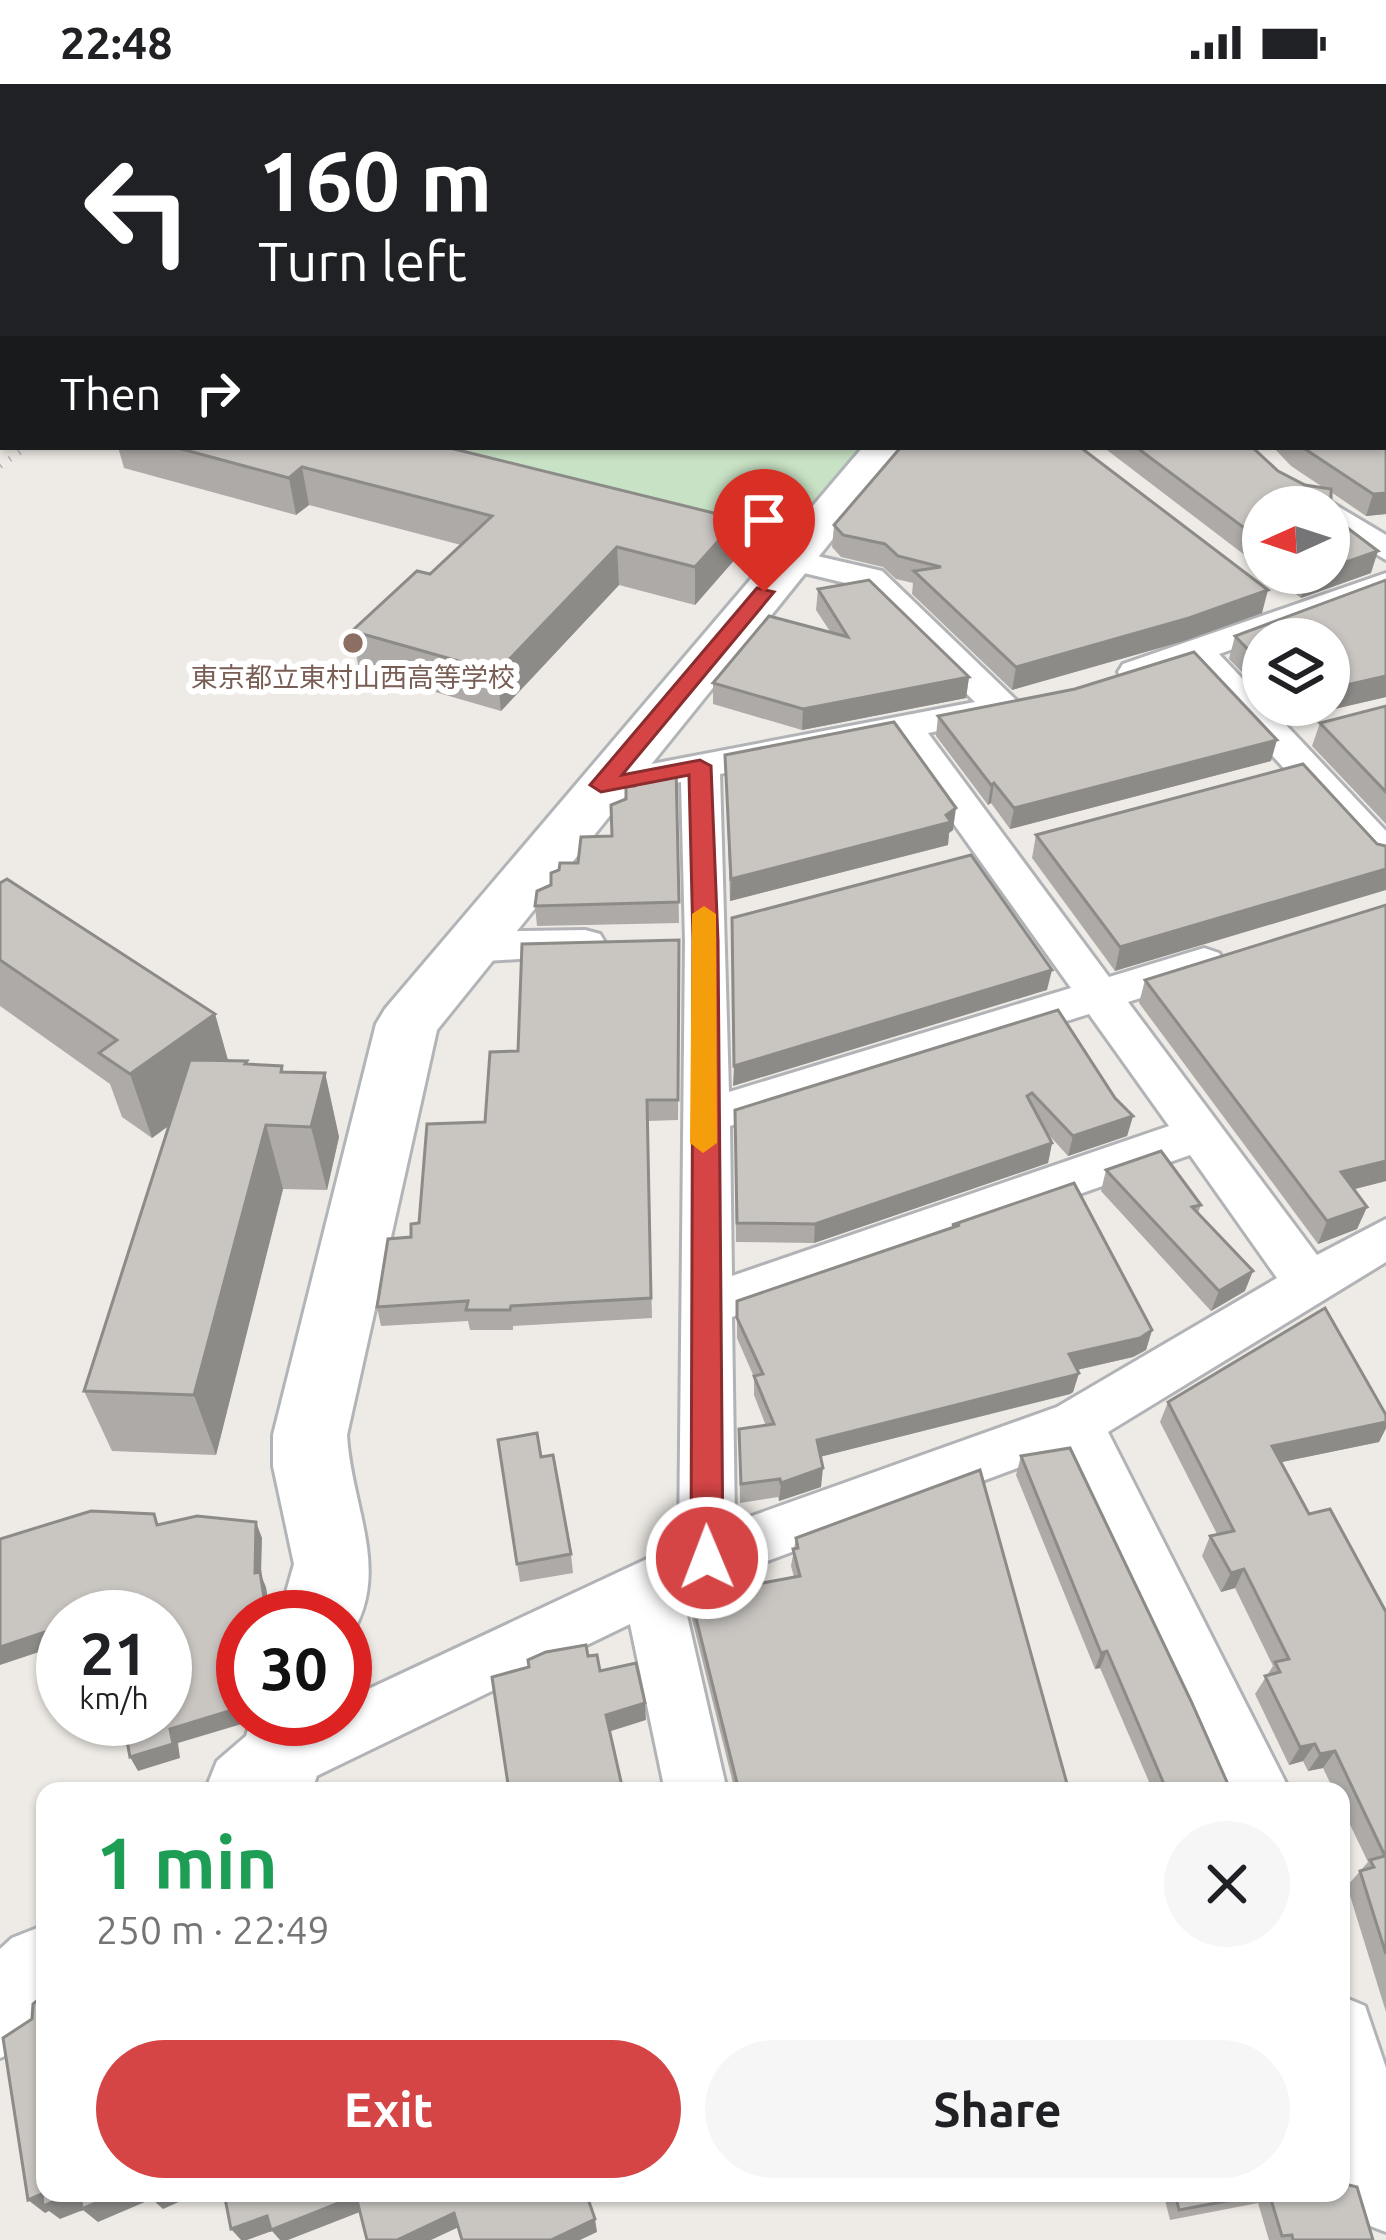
<!DOCTYPE html>
<html lang="en">
<head>
<meta charset="utf-8">
<style>
	body { margin:0; font-family:Ubuntu,"Noto Sans JP",sans-serif; background:#f6f6f6; color:#202124; height:100vh; display:flex; flex-direction:column; font-size:45px; white-space:nowrap }
	* { box-sizing:border-box; margin:0 }
	p { font-size:39px; color:#757577 }
	.icon { flex:none; width:66px; height:66px; fill:none; stroke:currentColor; stroke-width:2; stroke-linecap:round; stroke-linejoin:round }
	.map { position:relative; flex:1; overflow:hidden }
	.sheet { position:absolute; left:36px; top:1698px; width:1314px; height:420px; display:flex; flex-direction:column; background:#fff; border-radius:24px; box-shadow:0 3px 9px #0004 }
	.sheet>* { flex:none }
	.guide { position:absolute; left:0px; top:0px; width:1386px; height:366px; box-shadow:0 3px 9px #0004; background:#202124; color:#fff; overflow:hidden }
	.needle { width:78px; rotate:267deg }
	.tools { position:absolute; left:1242px; top:402px; display:grid; gap:24px }
	.tools a { display:grid; place-items:center; width:108px; height:108px; border-radius:50%; background:#fff; box-shadow:0 3px 9px #0004; font-size:60px }
	.speed { position:absolute; left:36px; top:1506px; display:flex; gap:24px; font-size:60px; font-weight:700; text-align:center }
	.speed>* { display:grid; place-content:center; width:156px; height:156px; border-radius:50%; background:#fff; box-shadow:0 3px 9px #0004; line-height:1 }
	.speed small { font-size:30px; font-weight:400 }
	.speed .limit { border:18px solid #d22; background:#fff; color:#111 }
	.pin { position:absolute; display:grid; place-items:center; width:102px; height:102px; color:#fff; margin:-123px -51px; border-radius:50% 50% 50% 0; rotate:-45deg; box-shadow:0 0 12px #0007 }
	.pin .icon { rotate:45deg }
	.me { position:absolute; width:132px; margin:-66px; rotate:359deg; stroke-linejoin:round; filter:drop-shadow(0 0 9px #0008) }
	.turn { display:flex; align-items:center; gap:42px; height:252px; padding:0 60px; font-size:54px }
	.turn .icon { width:156px; height:156px; stroke-width:2.5 }
	.turn b { display:block; font-size:84px; line-height:102px }
	.then { display:flex; align-items:center; height:114px; padding:0 60px; background:#0003; gap:24px; font-size:45px }
	.round { display:grid; place-items:center; flex:none; width:126px; height:126px; border-radius:63px; background:#f6f6f6 }
	.head { display:flex; align-items:center; justify-content:space-between; height:204px; padding:0 60px }
	h1 { font-size:72px; font-weight:700; line-height:90px; color:#1e9e55 }
	.cta { display:flex; gap:24px; margin-top:auto; padding:24px 60px }
	.cta a { flex:1; height:138px; border-radius:72px; background:#d54546; color:#fff; font-size:48px; font-weight:700; line-height:138px; text-align:center }
	.cta a+a { background:#f6f6f6; color:#202124 }
	.status { display:flex; justify-content:space-between; align-items:center; height:84px; padding:0 60px; background:#fff; direction:ltr }
	.status svg { height:33px; fill:currentColor }
	.map>svg:first-child { display:block }
	.green { fill:#c8e2c5 }
	.lines { fill:none; stroke-linecap:round; stroke-linejoin:round }
	.street-casing { stroke:#b1b3b6; stroke-width:6 }
	.secondary-casing { stroke:#b2b5b8; stroke-width:6 }
	.street { fill:#fff; fill-rule:evenodd }
	.secondary { fill:#fff; fill-rule:evenodd }
	.rail-far1 { stroke:#b3b4b4; stroke-width:4.5; stroke-dasharray:1.5 8; stroke-linecap:butt }
	.rail { stroke:#b3b4b4; stroke-width:6; stroke-dasharray:1.5 10; stroke-linecap:butt }
	.wall { fill:#adaaa7 }
	.shaded-wall { fill:#8d8b88 }
	.building { fill:#c9c6c2; stroke:#8d8b88; stroke-width:3 }
	.route { fill:#d54546; stroke:#8a2d2e; stroke-width:3 }
	.slow { fill:#f59e0b }
	.education-dot { fill:#8d6e63; stroke:#fff; stroke-width:4.5 }
	.labels { text-anchor:middle; stroke-width:12; stroke-linejoin:round; paint-order:stroke }
	.far-education-label { font-size:27px; fill:#785e54; stroke:#fff }
</style>
</head>
<body>
<div class="status"><b>22:48</b><svg viewBox="0 0 49 12"><path d="M0 12V9h3v3zM5 12V6h3v6zM10 12V3h3v9zM15 12V0h3v12zM26 1h20v11H26zM47 4h2v5h-2z"/></svg></div>
<div class="map">
<svg width="1386" height="2156" viewBox="0 0 1386 2156">
	<rect width="100%" height="100%" fill="#eeebe6"/>
	<!-- green -->
	<path class="green" d="M414,363H870L789,458Z"/>
	<g class="lines">
		<!-- street casing -->
		<g class="street-casing">
			<g id="street">
				<path d="M1329,417L1386,451V476L1329,442V423H1315Z"/>
				<path d="M791,466L882,487L1016,616L1022,624L1016,632L928,649L1109,893L1204,864L1219,869L1226,879L1219,889L1128,918L1317,1171L1386,1135V1178L1108,1348L1290,1707H1226L1063,1367L727,1492L683,1514L727,1707H665L630,1540L304,1698L283,1707L260,1698L251,1677L260,1656L304,1635H345V1616L679,1460L685,857L681,698L615,711L601,708L595,699L601,690L615,687L975,618L858,502L779,483L774,476L779,469ZM894,656L1071,904L729,1008L720,690ZM1089,930L1169,1042L732,1192L730,1042ZM1190,1071L1277,1194L1057,1323L735,1438L732,1233Z"/>
				<path d="M1386,489V511L1219,570L1386,747V784L1372,780L1189,581L1136,599L1123,596L1118,588L1123,580Z"/>
				<path d="M585,846L600,850L606,860L600,870L470,878L455,873L449,863L455,853L470,848Z"/>
				<path d="M1341,1912L1365,1922L1386,1984V2148L1360,2138L1341,2078Z"/>
			</g>
		</g>
		<!-- secondary casing -->
		<g class="secondary-casing">
			<g id="secondary">
				<path d="M1137,0H1170L1135,3Z"/>
				<path d="M863,363H907L437,946L347,1351C351,1425 395,1492 345,1560V1533H279L294,1480L273,1382V1351L376,940L385,925Z"/>
				<path d="M251,1635H335L312,1707H205L217,1677L246,1652Z"/>
				<path d="M45,1841V1949L33,1960L0,1974V1865L12,1854Z"/>
			</g>
		</g>
		<!-- street -->
		<use href="#street" class="street"/>
		<!-- secondary -->
		<use href="#secondary" class="secondary"/>
		<!-- rail-far1 -->
		<path class="rail-far1" d="M533,3L538,0"/>
		<!-- rail -->
		<path class="rail" d="M0,382L27,363"/>
	</g>
	<!-- wall -->
	<g class="wall">
		<path d="M1166,0H1386V430L1366,432L1331,408L1263,423V485L1103,363H1252L1278,387L1305,401L1324,404L1291,382L1273,363H1383V3H1165Z"/>
		<path d="M118,363H446L738,435L737,473L695,521L619,501L501,627L359,586L352,547L430,490L461,461L309,421L296,431L124,384Z"/>
		<path d="M834,441L1262,529L1184,557L1012,606L912,510L913,499L896,495L883,483L841,473L832,463Z"/>
		<path d="M1268,489H1371L1301,514Z"/>
		<path d="M1386,496V613L1287,636L1273,621H1329V555H1263V610L1229,575L1235,552Z"/>
		<path d="M818,505L969,593L966,614L802,646L713,620V599L831,549L816,526Z"/>
		<path d="M1386,622V740L1312,662L1320,639Z"/>
		<path d="M938,632L1271,677L1010,745L991,719L988,721L936,652Z"/>
		<path d="M725,671L953,746L949,749L948,761L730,817Z"/>
		<path d="M676,682L679,839L537,842L535,822L551,801L612,752L626,715L635,702Z"/>
		<path d="M1036,751L1377,760L1115,887L1032,774Z"/>
		<path d="M0,799L215,930L228,977H247L248,980L282,982L284,988L325,989L339,1053L327,1106L283,1105L216,1371L112,1367L84,1307L170,1041L152,1054L122,1033L110,1000L0,922Z"/>
		<path d="M1386,821V1097L1354,1105L1367,1123L1357,1145L1318,1160L1139,919L1145,896Z"/>
		<path d="M679,856L678,1036L647,1037L652,1234L513,1242V1246H470L468,1237L381,1242L377,1223L411,1153L485,1038L518,967Z"/>
		<path d="M1058,926L1115,1014L1133,1032L1127,1052L1068,1072L1048,1050L1052,1059L1048,1079L814,1159L736,1158L735,1045Z"/>
		<path d="M1106,1086L1201,1121L1198,1129L1245,1207L1211,1227L1101,1107Z"/>
		<path d="M1074,1099L1152,1246L1146,1266L1133,1273L1077,1286L1079,1289L1073,1308L1070,1310L820,1373L821,1403L779,1417L778,1413L740,1419L739,1345L766,1342L754,1311V1293L737,1254V1217L952,1144V1141Z"/>
		<path d="M1168,1318L1386,1331V1344L1379,1358L1281,1378L1309,1430L1386,1528V1928L1347,1802L1368,1778L1341,1722V1707H1334L1323,1684L1308,1687L1303,1677L1289,1681L1255,1610L1273,1582L1235,1504L1221,1508L1202,1472L1210,1452L1217,1450L1160,1338Z"/>
		<path d="M498,1356L541,1373L571,1470L573,1489L520,1498Z"/>
		<path d="M1021,1372L1231,1707H1153L1100,1584L1095,1585L1016,1391Z"/>
		<path d="M796,1454L1069,1707H735L692,1535V1518L719,1513L720,1507L794,1493L791,1482Z"/>
		<path d="M1345,2100L1373,2156H1269L1258,2119L1170,2136L1165,2116L1151,2118L1149,2109H1341Z"/>
	</g>
	<!-- shaded-wall -->
	<g class="shaded-wall">
		<path d="M364,0H432V3H348Z"/>
		<path d="M3,256V282L0,284V258Z"/>
		<path d="M302,383L309,421L296,431L289,394Z"/>
		<path d="M1386,409V430L1366,432L1373,410Z"/>
		<path d="M1331,415L1329,423H1311L1312,418Z"/>
		<path d="M738,435L737,473L695,521V483Z"/>
		<path d="M617,463L619,501L501,627L497,588Z"/>
		<path d="M1378,467L1371,489L1301,514L1307,491L1314,489H1329V484Z"/>
		<path d="M1268,506L1262,529L1184,557L1012,606L1016,583Z"/>
		<path d="M1386,592V613L1287,636L1292,621H1329V605Z"/>
		<path d="M969,593L966,614L802,646L803,625Z"/>
		<path d="M1277,656L1271,677L1010,745L1014,724Z"/>
		<path d="M994,699L991,719L988,721L991,701Z"/>
		<path d="M956,724L953,746L949,749L948,761L730,817L731,795L946,731Z"/>
		<path d="M1386,785V806L1115,887L1120,863Z"/>
		<path d="M1052,886L1047,906L733,1002L734,982Z"/>
		<path d="M215,930L233,994L152,1054L130,990Z"/>
		<path d="M325,989L339,1053L327,1106L311,1043Z"/>
		<path d="M1133,1032L1127,1052L1068,1072L1073,1052Z"/>
		<path d="M266,1041L283,1105L216,1371L194,1311Z"/>
		<path d="M1052,1059L1048,1079L814,1159L815,1140Z"/>
		<path d="M1386,1077V1097L1332,1111L1341,1088Z"/>
		<path d="M1367,1123L1357,1145L1318,1160L1327,1137Z"/>
		<path d="M1253,1187L1245,1207L1211,1227L1219,1207Z"/>
		<path d="M1152,1246L1146,1266L1133,1273L1063,1289L1069,1270Z"/>
		<path d="M1079,1289L1073,1308L1070,1310L815,1374L817,1356Z"/>
		<path d="M1386,1338V1344L1379,1358L1263,1382L1272,1362Z"/>
		<path d="M823,1384L821,1403L779,1417L781,1399Z"/>
		<path d="M256,1438L262,1454L261,1491L266,1503L271,1533H267L255,1489Z"/>
		<path d="M1244,1485L1235,1504L1221,1508L1231,1489Z"/>
		<path d="M63,1542V1560L0,1581V1563Z"/>
		<path d="M1107,1567L1100,1584L1095,1585L1101,1569Z"/>
		<path d="M242,1617L243,1635H247L245,1639L178,1659L180,1674L138,1687L130,1673L170,1645Z"/>
		<path d="M645,1619L646,1636L608,1648L606,1631Z"/>
		<path d="M1315,1660L1303,1677L1289,1681L1300,1663Z"/>
		<path d="M1335,1667L1323,1684L1308,1687L1320,1670Z"/>
		<path d="M81,2109H199L163,2125L152,2115L98,2138L83,2126L60,2135L49,2127L45,2129L28,2116L42,2110Z"/>
		<path d="M356,2112L365,2126L288,2156H280L272,2147L247,2156H241L231,2145L267,2132Z"/>
		<path d="M454,2129L461,2142L431,2156H397Z"/>
		<path d="M595,2135L597,2148L580,2156H551Z"/>
	</g>
	<!-- building -->
	<g class="building">
		<path d="M0,0H60L62,3H3V256L0,258V142L2,141L0,90L2,88V71H0Z"/>
		<path d="M146,0H364L348,3H147Z"/>
		<path d="M1179,0H1386V170L1384,171L1386,179V409L1373,410L1302,363H1383V3H1181Z"/>
		<path d="M174,363H446L738,435L695,483L617,463L497,588L352,547L417,487L430,490L492,432L302,383L289,394Z"/>
		<path d="M901,363H1080L1268,506L1189,534L1016,583L914,487L941,483L898,472L885,460L843,451L834,441Z"/>
		<path d="M1136,363H1252L1278,387L1305,401L1331,405V415L1312,418L1320,423H1263V458Z"/>
		<path d="M1329,430L1378,467L1329,484Z"/>
		<path d="M869,496L969,593L803,625L713,599L769,532L848,553L818,505Z"/>
		<path d="M1386,496V592L1329,605V555H1263V581L1235,552Z"/>
		<path d="M1194,568L1277,656L1014,724L994,699L991,701L938,632L1075,605Z"/>
		<path d="M1386,622V708L1320,639Z"/>
		<path d="M894,638L956,724L946,731L951,738L731,795L725,671Z"/>
		<path d="M1303,680L1377,760L1386,762V785L1120,863L1036,751Z"/>
		<path d="M676,682L679,818L535,822L537,807L551,801V789L559,786L560,779H578L581,753L612,752L611,721L626,715V703L635,702V690Z"/>
		<path d="M971,771L1052,886L734,982L732,834Z"/>
		<path d="M7,795L215,930L130,990L99,969L117,956L0,876V799Z"/>
		<path d="M1386,821V1077L1341,1088L1367,1123L1327,1137L1145,896Z"/>
		<path d="M679,856L678,1016H647L651,1214L511,1222L510,1226H466L468,1217L377,1223L388,1155L411,1153V1140L419,1139L427,1040L485,1038L490,968L518,967L522,860Z"/>
		<path d="M1058,926L1115,1014L1133,1032L1073,1052L1032,1009L1027,1012L1052,1059L815,1140L737,1139L735,1026Z"/>
		<path d="M190,976L247,977L245,980L282,982L281,988L325,989L311,1043L266,1041L194,1311L84,1307Z"/>
		<path d="M1161,1067L1201,1121L1192,1123L1253,1187L1219,1207L1106,1086Z"/>
		<path d="M1074,1099L1152,1246L1140,1254L1069,1270L1079,1289L1075,1291L817,1356L823,1384L781,1399L780,1395L741,1400L739,1345L774,1340L754,1292L763,1290L737,1234V1217L960,1141H952Z"/>
		<path d="M1325,1224L1386,1331V1338L1272,1362L1309,1430L1330,1425L1386,1528V1870L1360,1787L1374,1783L1370,1776L1385,1772L1335,1667L1320,1670L1315,1660L1300,1663L1265,1592L1280,1588L1275,1578L1289,1575L1244,1485L1231,1489L1210,1452L1234,1447L1168,1318Z"/>
		<path d="M537,1349L541,1373L553,1371L571,1470L517,1480L498,1356Z"/>
		<path d="M1070,1364L1191,1617L1231,1707H1167L1107,1567L1101,1569L1021,1372Z"/>
		<path d="M980,1386L1069,1707H739L692,1518L721,1513L720,1507L800,1492L793,1465L798,1464L796,1454Z"/>
		<path d="M91,1427L154,1430L157,1441L197,1432L256,1438L255,1489L260,1488L267,1533H243V1617L239,1624L170,1645L173,1660L130,1673L123,1635H165V1533H105L104,1529L91,1533H63V1542L0,1563V1455Z"/>
		<path d="M586,1561L588,1572L597,1571L600,1587L636,1579L645,1619L606,1631L622,1702L601,1707H509L492,1593L529,1583L528,1576L546,1568Z"/>
		<path d="M45,1910V2109H75L43,2122L42,2110L28,2116L3,1954L32,1935L33,1920Z"/>
		<path d="M1341,2085L1345,2100L1357,2103L1373,2156H1293L1292,2151L1282,2152L1269,2109L1179,2126L1175,2109H1341Z"/>
		<path d="M80,2109H119L82,2125Z"/>
		<path d="M224,2109H586L595,2135L551,2156H462L454,2129L397,2156H367L356,2112L271,2146L267,2132L231,2145Z"/>
	</g>
	<!-- route -->
	<path class="route" d="M757,504L774,508L622,691L700,676L711,682L718,857L723,1474L718,1484L707,1489L695,1484L691,1474L693,857L689,691L601,708L590,701Z"/>
	<!-- slow -->
	<path class="slow" d="M704,822L716,830L717,1059L703,1069L690,1059L692,830Z"/>
	<!-- markers -->
	<circle class="education-dot" cx="353" cy="559" r="12"/>
	<g class="labels">
		<!-- far-education labels -->
		<g class="far-education-label">
			<text x="353" y="603">東京都立東村山西高等学校</text>
		</g>
	</g>
</svg>
<div class="tools">
<a><svg class="needle" viewBox="-14 -14 28 28"><path d="M0-13l5 13h-10z" fill="#e53935"/><path d="M0 13l5-13h-10z" fill="#757577"/></svg></a>
<a><svg class="icon" aria-label="layers" viewBox="0 0 24 24"><path d="M12 4l9 5-9 5-9-5zM3 14l9 5 9-5"/></svg></a>
</div>
<div class="speed"><div>21<small>km/h</small></div><div class="limit">30</div></div>
<div class="pin" style="left:764px;top:508px;background:#d93025"><svg class="icon" aria-label="arrive" viewBox="0 0 24 24"><path d="M6 21V4h12l-3 4 3 4H6"/></svg></div>
<svg class="me" style="left:707px;top:1474px" viewBox="-20 -20 40 40"><circle r="17" fill="#d54546" stroke="#fff" stroke-width="3"/><path d="M0-11L8 9 0 5-8 9z" fill="#fff"/></svg>
<div class="guide">
<div class="turn"><svg class="icon" aria-label="left" viewBox="0 0 24 24"><path d="M17 20v-9H6M10 6l-5 5 5 5"/></svg><div><b>160 m</b>Turn left</div></div>
<div class="then">Then<svg class="icon" aria-label="right" viewBox="0 0 24 24"><path d="M7 20v-9h11M14 6l5 5-5 5"/></svg></div>
</div>
<section class="sheet">
<div class="head"><div><h1>1 min</h1><p>250 m · 22:49</p></div><a class="round"><svg class="icon" aria-label="close" viewBox="0 0 24 24"><path d="M6 6l12 12M18 6L6 18"/></svg></a></div>
<div class="cta"><a>Exit</a><a>Share</a></div>
</section>
</div>
</body>
</html>
